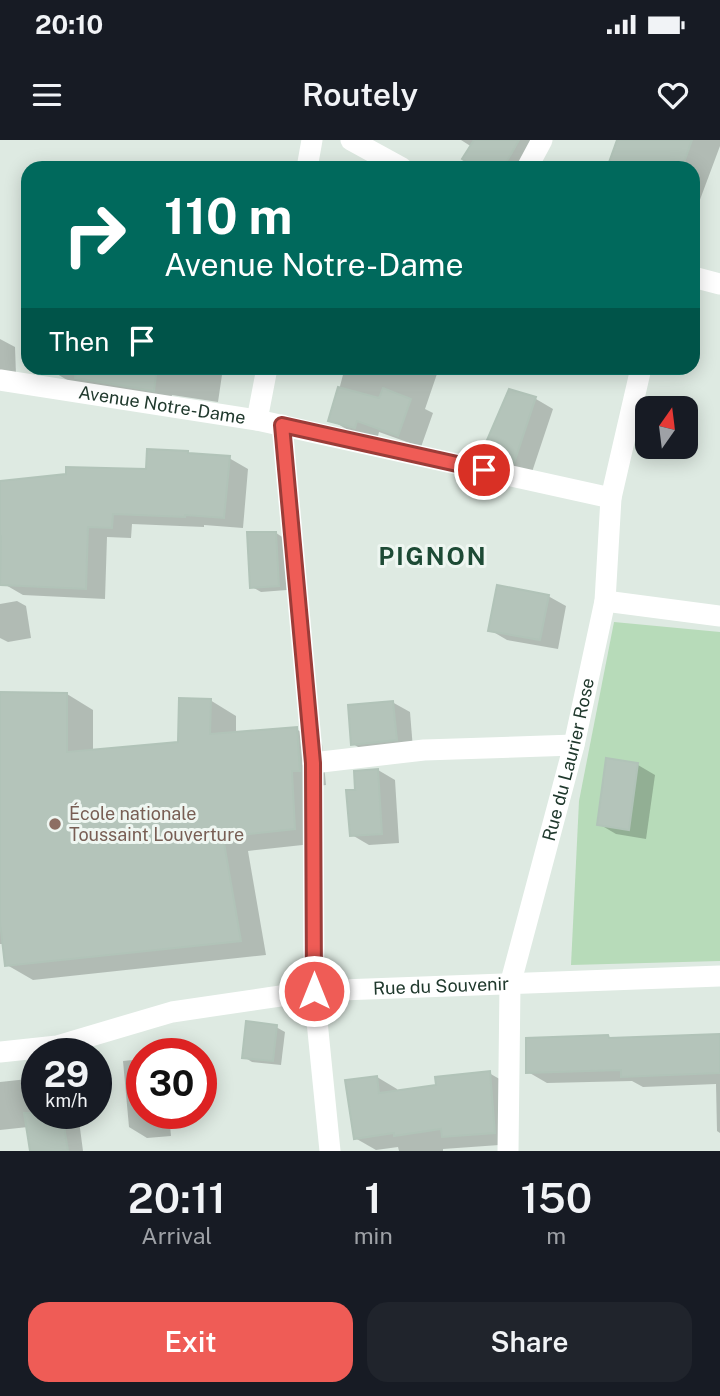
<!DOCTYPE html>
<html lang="en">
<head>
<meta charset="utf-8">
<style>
	body { margin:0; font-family:"Public Sans",sans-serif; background:#20242c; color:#f1f3f6; height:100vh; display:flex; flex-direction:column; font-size:26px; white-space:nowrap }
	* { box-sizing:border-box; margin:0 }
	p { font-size:23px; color:#9ea1a6 }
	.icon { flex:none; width:38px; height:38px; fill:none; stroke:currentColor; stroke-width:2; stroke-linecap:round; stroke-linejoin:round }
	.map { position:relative; height:1011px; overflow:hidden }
	.side { display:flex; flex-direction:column; background:#171b24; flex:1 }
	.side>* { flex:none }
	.hud { position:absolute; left:21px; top:21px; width:679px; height:214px; border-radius:21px; box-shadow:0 4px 18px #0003; background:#00695c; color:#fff; overflow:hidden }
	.needle { width:46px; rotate:14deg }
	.controls { position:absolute; left:635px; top:256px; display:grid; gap:14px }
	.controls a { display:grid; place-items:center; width:63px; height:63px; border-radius:14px; background:#171b24; box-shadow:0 4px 18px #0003; font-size:35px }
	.speed { position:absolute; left:21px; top:898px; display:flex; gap:14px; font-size:35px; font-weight:700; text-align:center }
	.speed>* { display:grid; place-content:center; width:91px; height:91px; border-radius:50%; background:#171b24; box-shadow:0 4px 18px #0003; line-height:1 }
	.speed small { font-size:18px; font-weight:400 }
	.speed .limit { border:10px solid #d22; background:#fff; color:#111 }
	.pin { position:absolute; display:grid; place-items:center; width:60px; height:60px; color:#fff; margin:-30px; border:4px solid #fff; border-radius:50%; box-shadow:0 2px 7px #0007 }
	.me { position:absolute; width:77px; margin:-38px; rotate:0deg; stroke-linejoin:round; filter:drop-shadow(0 0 5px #0008) }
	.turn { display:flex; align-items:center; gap:24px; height:147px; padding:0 28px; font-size:32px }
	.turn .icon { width:91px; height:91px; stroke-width:2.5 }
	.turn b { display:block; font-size:49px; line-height:60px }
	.then { display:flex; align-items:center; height:66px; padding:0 28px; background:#0003; gap:14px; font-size:26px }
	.eta { display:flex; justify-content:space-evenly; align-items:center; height:119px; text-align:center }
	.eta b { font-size:42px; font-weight:600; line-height:49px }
	.cta { display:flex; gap:14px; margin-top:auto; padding:14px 28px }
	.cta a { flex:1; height:80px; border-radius:21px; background:#ef5c56; color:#fff; font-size:28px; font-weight:600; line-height:80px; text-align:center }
	.cta a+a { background:#20242c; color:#f1f3f6 }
	.status { display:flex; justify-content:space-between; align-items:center; height:49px; padding:0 35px; background:#171b24; direction:ltr }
	.status svg { height:19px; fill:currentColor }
	header { display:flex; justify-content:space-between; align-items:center; height:91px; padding:0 28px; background:#171b24; font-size:32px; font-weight:600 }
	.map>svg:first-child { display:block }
	.green { fill:#b7dbb9 }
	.shadow { fill:#0003 }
	.building { fill:#b4c4ba; stroke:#b1c3b8; stroke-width:2 }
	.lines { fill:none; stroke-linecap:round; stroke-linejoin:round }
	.minor { stroke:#fff; stroke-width:21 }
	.route-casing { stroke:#9b3c38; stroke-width:18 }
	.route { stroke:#ef5c56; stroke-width:12 }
	.education-dot { fill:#8d6e63; stroke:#eef6f1; stroke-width:2.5 }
	.labels { text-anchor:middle; stroke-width:6; stroke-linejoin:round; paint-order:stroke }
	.street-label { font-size:18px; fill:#20392d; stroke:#eef6f1 }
	.education-label { font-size:18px; fill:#785e54; stroke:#eef6f1; text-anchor:start }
	.district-label { font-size:24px; font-weight:bold; letter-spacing:2px; fill:#1d4a35; stroke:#eef6f1 }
</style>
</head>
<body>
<div class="status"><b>20:10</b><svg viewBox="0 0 49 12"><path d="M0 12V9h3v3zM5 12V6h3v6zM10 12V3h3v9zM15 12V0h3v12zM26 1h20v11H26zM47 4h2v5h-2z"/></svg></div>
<header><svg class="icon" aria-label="menu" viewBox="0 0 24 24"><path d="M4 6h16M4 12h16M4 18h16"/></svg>Routely<svg class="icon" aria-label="heart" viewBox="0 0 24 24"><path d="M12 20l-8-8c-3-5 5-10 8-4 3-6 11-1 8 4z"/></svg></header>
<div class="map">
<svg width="720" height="1011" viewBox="0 0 720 1011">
	<rect width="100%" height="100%" fill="#deeae2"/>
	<!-- green -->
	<path class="green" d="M614,482L720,492V821L571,825L579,661Z"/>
	<!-- shadow -->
	<g class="shadow">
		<path d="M461,0H542L526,28H480L472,7Z"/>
		<path d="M619,0H720V6L698,65L693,64V28H609Z"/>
		<path d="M0,199L15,207L16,235H0Z"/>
		<path d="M58,228H223L218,262L172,255L171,259L74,244L57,234Z"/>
		<path d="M331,228H439L425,269L433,273L421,307L379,292L377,300L353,293L331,280L344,231Z"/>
		<path d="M510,251L536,259L553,269L532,332L500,323L483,313Z"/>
		<path d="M229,318L248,329L243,388L204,385V387L132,384L131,398L107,397L105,459L23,455L4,444L13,411L0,412V343L148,331Z"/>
		<path d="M276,393L284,398L287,450L261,452L252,447Z"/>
		<path d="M548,456L566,466L558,509L507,500L490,490Z"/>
		<path d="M17,461L26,466L31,498L8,502L0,498V464Z"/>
		<path d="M0,554H67L93,570V611L180,603L210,560L236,576V594L296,589L322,604L326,645L318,646L321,703L248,711L266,815L33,840L7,825L4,804H0Z"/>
		<path d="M392,562L410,572L413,609L370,614L353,604Z"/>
		<path d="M638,625L655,635L646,699L616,694L599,684Z"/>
		<path d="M378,630L395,640L399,703L369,705L352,695L357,651Z"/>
		<path d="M276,887L285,892L281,925L252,922L244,917Z"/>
		<path d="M720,896V993L717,991L716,944L643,947L632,941L547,943L528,932L608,897L613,899Z"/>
		<path d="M142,919V973H169L171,996L147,998L129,987L123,921Z"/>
		<path d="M489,933L510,945L515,1004L443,1009V1011H399L398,1007L376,1010L355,998L377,937L397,949L398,952L438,946Z"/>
		<path d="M37,938V973H78L83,1011H32L28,987L0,990V942Z"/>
	</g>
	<!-- building -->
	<g class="building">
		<path d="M474,0H519L503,28H477L462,19Z"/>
		<path d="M617,0H692L682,28H607Z"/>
		<path d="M76,228H157L154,251L75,238Z"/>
		<path d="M338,247L379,258L383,248L411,259L398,296L357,281L355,288L328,281Z"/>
		<path d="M509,249L536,257L514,323L481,314Z"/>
		<path d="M147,309L188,311V313L230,316L224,378L185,375V377L113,374L112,388L88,387L86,449L0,445L1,396H0V341L66,334V327L146,329Z"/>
		<path d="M247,392H276L279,446L250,448Z"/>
		<path d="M497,445L549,455L540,500L488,491Z"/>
		<path d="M0,552L67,553V612L178,602L179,558L211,559L210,594L297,587L300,631H292L295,689L223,697L241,801L5,826L0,782Z"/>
		<path d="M393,561L397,600L351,605L348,565Z"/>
		<path d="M606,618L638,623L629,690L597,685Z"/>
		<path d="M378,629L382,694L350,696L346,650H355L354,631Z"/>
		<path d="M246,881L277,885L273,921L242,918Z"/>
		<path d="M720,894V933L621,937V930L526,933V898L608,895L609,898Z"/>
		<path d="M490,931L495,993L442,997L441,989L394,996V993L354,999L345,940L377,936L379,953L436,945L435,937Z"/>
		<path d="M24,973H62L68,1011H30Z"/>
	</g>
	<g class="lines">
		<!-- minor -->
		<g class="minor">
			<path d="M351,0L402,28"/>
			<path d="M307,28L312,0"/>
			<path d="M527,28L542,0"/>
			<path d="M693,137L720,144"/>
			<path id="s1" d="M0,240L257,280L611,358"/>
			<path d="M257,280L267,228"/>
			<path d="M282,285L313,623L314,851L330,1011"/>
			<path d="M605,461L720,476"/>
			<path d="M313,623L424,610L574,605"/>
			<path id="s2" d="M0,912L57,906L172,872L314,851L720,836"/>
			<path id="s3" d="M508,1011L510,845L574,605L605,461L611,358L641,228"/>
		</g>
	</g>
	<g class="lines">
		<!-- route casing -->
		<g class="route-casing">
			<path id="route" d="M314,851L313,623L282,285L484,330"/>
		</g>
		<!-- route -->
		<use href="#route" class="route"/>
	</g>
	<!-- markers -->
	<circle class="education-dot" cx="55" cy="684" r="7"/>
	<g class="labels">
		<!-- street labels -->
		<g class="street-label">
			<text dy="6" stroke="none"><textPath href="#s1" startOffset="164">Avenue Notre-Dame</textPath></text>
			<text dy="6" stroke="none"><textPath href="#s3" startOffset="399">Rue du Laurier Rose</textPath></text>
			<text dy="6" stroke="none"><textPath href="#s2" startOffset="448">Rue du Souvenir</textPath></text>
		</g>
		<!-- education labels -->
		<g class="education-label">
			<text x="69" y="680">École nationale<tspan x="69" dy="21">Toussaint Louverture</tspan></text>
		</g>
		<!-- district labels -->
		<g class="district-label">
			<text x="433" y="425">PIGNON</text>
		</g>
	</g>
</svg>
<div class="controls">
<a><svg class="needle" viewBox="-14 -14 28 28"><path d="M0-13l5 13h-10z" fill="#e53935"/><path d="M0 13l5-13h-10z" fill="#9ea1a6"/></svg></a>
</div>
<div class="speed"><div>29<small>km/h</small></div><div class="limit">30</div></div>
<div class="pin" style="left:484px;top:330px;background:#d93025"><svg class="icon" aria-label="arrive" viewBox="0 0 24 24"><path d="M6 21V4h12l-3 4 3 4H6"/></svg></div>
<svg class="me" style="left:314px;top:851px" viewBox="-20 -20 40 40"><circle r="17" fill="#ef5c56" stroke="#fff" stroke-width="3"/><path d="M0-11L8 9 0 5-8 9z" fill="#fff"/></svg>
<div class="hud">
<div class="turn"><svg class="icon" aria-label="right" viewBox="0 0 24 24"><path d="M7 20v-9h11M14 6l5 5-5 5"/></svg><div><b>110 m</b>Avenue Notre-Dame</div></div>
<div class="then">Then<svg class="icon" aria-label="arrive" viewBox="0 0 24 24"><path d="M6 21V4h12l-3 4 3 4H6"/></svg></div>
</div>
</div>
<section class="side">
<div class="eta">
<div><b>20:11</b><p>Arrival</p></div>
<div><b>1</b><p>min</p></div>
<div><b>150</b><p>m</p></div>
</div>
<div class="cta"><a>Exit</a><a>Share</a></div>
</section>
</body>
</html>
